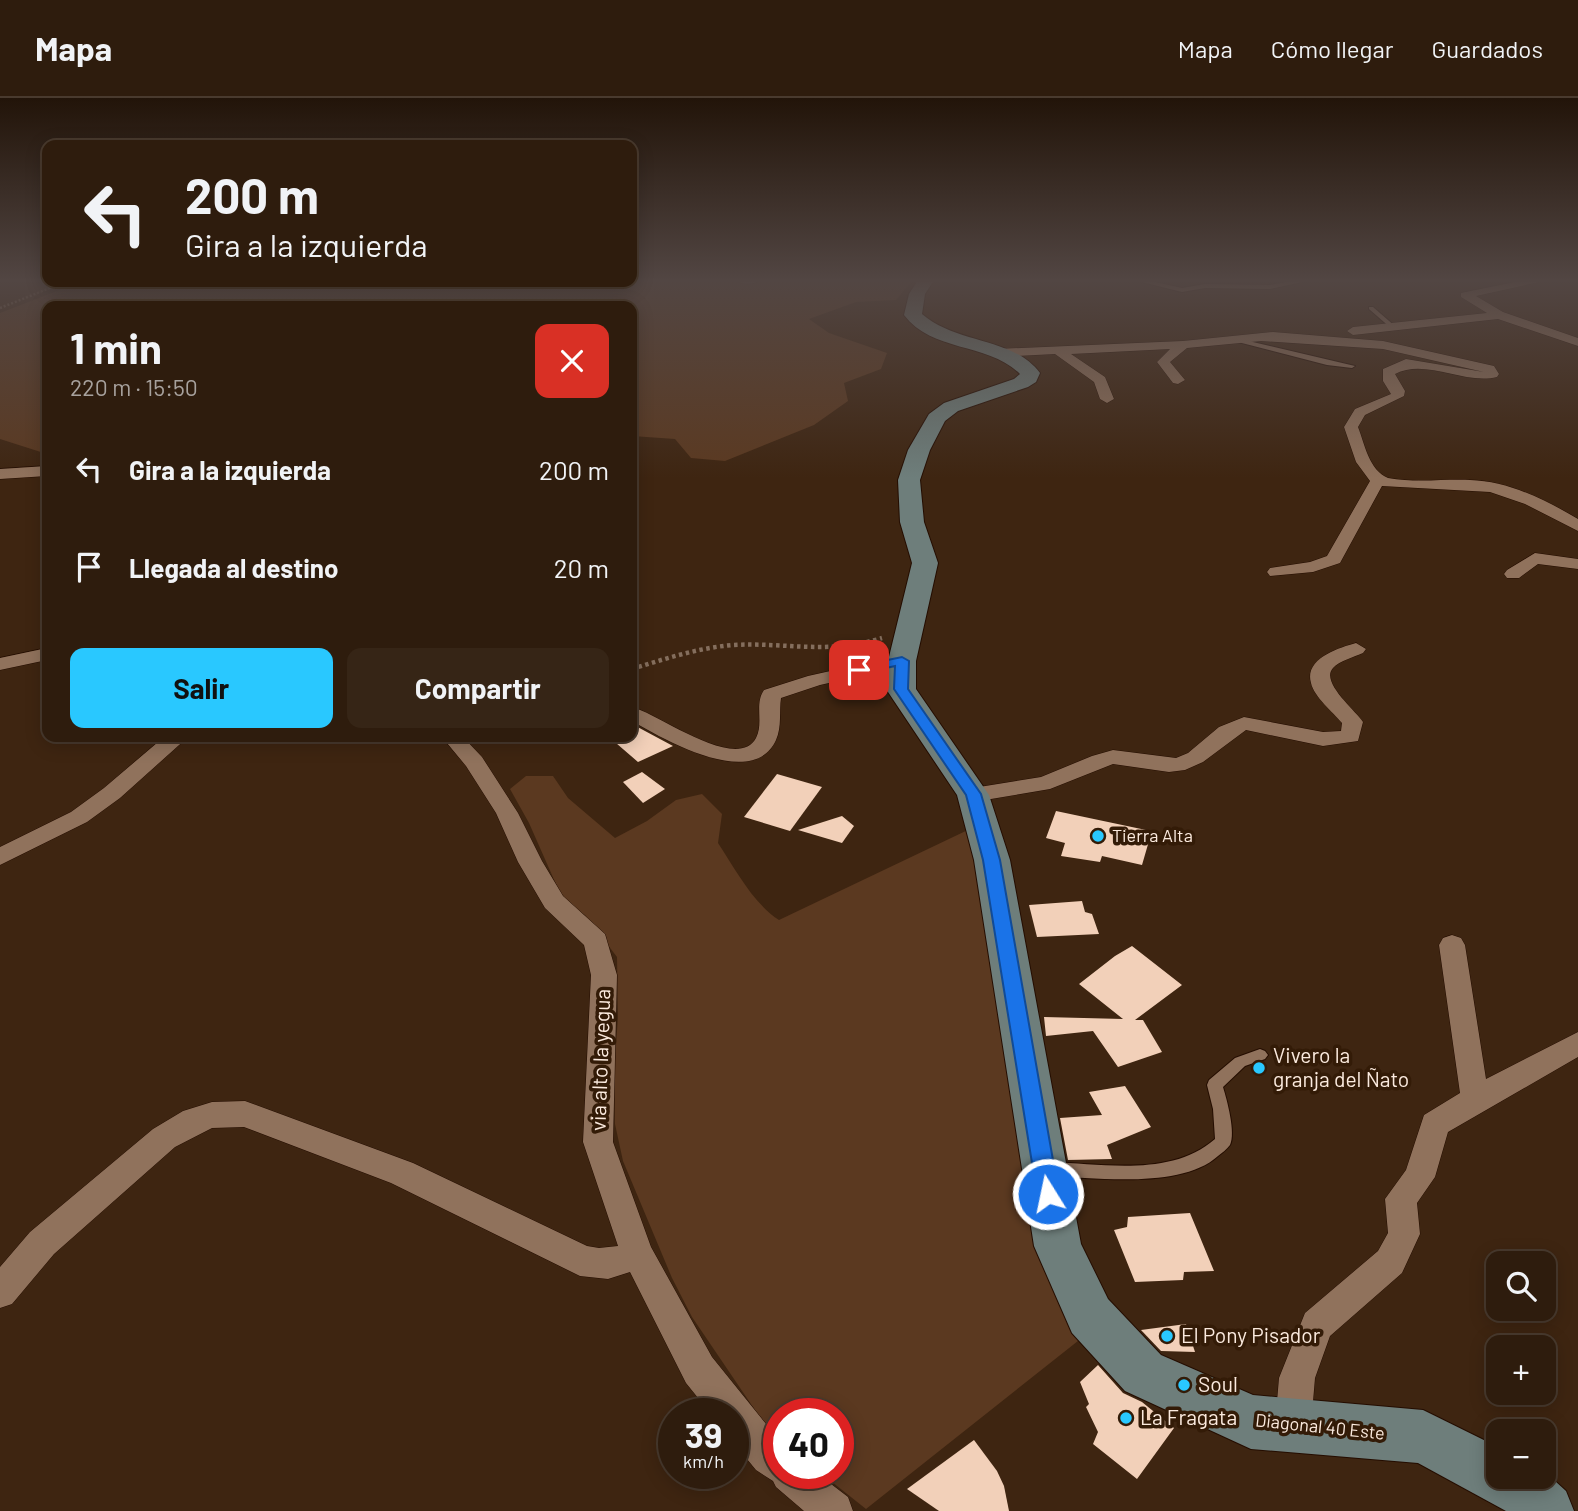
<!DOCTYPE html>
<html lang="es">
<head>
<meta charset="utf-8">
<style>
	body { margin:0; font-family:Barlow,sans-serif; background:#362516; color:#f1f3f6; height:100vh; display:flex; flex-direction:column; font-size:26px; white-space:nowrap }
	* { box-sizing:border-box; margin:0 }
	p { font-size:23px; color:#a7a19d }
	.icon { flex:none; width:38px; height:38px; fill:none; stroke:currentColor; stroke-width:2; stroke-linecap:round; stroke-linejoin:round }
	.map { position:relative; flex:1; overflow:hidden }
	.drawer { position:absolute; left:42px; top:203px; width:595px; height:441px; display:flex; flex-direction:column; background:#2e1c0d; border-radius:14px; box-shadow:0 4px 18px #0003,0 0 0 2px #493a2e }
	.drawer>* { flex:none }
	.top-card { position:absolute; left:42px; top:42px; width:595px; height:147px; border-radius:14px; box-shadow:0 4px 18px #0003,0 0 0 2px #493a2e; background:#2e1c0d; color:#f1f3f6; overflow:hidden }
	.tools { position:absolute; left:1486px; top:1153px; display:grid; gap:14px }
	.tools a { display:grid; place-items:center; width:70px; height:70px; border-radius:14px; background:#2e1c0d; box-shadow:0 4px 18px #0003,0 0 0 2px #493a2e; font-size:35px }
	.speed { position:absolute; left:658px; top:1300px; display:flex; gap:14px; font-size:35px; font-weight:700; text-align:center }
	.speed>* { display:grid; place-content:center; width:91px; height:91px; border-radius:50%; background:#2e1c0d; box-shadow:0 4px 18px #0003,0 0 0 2px #493a2e; line-height:1 }
	.speed small { font-size:18px; font-weight:400 }
	.speed .limit { border:10px solid #d22; background:#fff; color:#111 }
	.pin { position:absolute; display:grid; place-items:center; width:60px; height:60px; color:#fff; margin:-30px; border-radius:14px; box-shadow:0 4px 10px #0006 }
	.me { position:absolute; width:77px; margin:-38px; rotate:350deg; stroke-linejoin:round; filter:drop-shadow(0 0 5px #0008) }
	.turn { display:flex; align-items:center; gap:24px; height:147px; padding:0 28px; font-size:32px }
	.turn .icon { width:91px; height:91px; stroke-width:2.5 }
	.turn b { display:block; font-size:49px; line-height:60px }
	.round { display:grid; place-items:center; flex:none; width:74px; height:74px; border-radius:14px; background:#362516 }
	.overview { display:flex; align-items:center; justify-content:space-between; height:119px; padding:0 28px }
	h1 { font-size:42px; font-weight:700; line-height:52px }
	.cta { display:flex; gap:14px; margin-top:auto; padding:14px 28px }
	.cta a { flex:1; height:80px; border-radius:14px; background:#29c8ff; color:#111; font-size:28px; font-weight:700; line-height:80px; text-align:center }
	.cta a+a { background:#362516; color:#f1f3f6 }
	ul { padding:0; list-style:none }
	li { display:flex; align-items:center; gap:21px; height:98px; padding:0 28px }
	li div { flex:1 }
	li b { display:block; font-size:26px }
	li em { font-style:normal }
	header { display:flex; align-items:center; gap:42px; box-sizing:border-box; height:98px; padding:0 35px; background:#2e1c0d; border-bottom:2px solid #493a2e }
	header strong { font-size:33px }
	nav { display:flex; gap:38px; margin-inline-start:auto; font-size:24px }
	.map>svg:first-child { display:block }
	.green { fill:#5b3920 }
	.building { fill:#f2d0b9 }
	.lines { fill:none; stroke-linecap:round; stroke-linejoin:round }
	.lane-casing { stroke:#240d00; stroke-width:2 }
	.street-casing { stroke:#240d00; stroke-width:1 }
	.secondary-casing { stroke:#240d00; stroke-width:2 }
	.path-far1 { stroke:#846e5d; stroke-width:2.5; stroke-dasharray:2 2; stroke-linecap:butt }
	.path { stroke:#846e5d; stroke-width:4.5; stroke-dasharray:3.5 3.5; stroke-linecap:butt }
	.lane { fill:#90725c; fill-rule:evenodd }
	.street { fill:#90725c; fill-rule:evenodd }
	.secondary { fill:#6e7e7b; fill-rule:evenodd }
	.route { fill:#1a73e8; stroke:#114b97; stroke-width:2 }
	.poi-dot { fill:#29c8ff; stroke:#331b07; stroke-width:2.5 }
	.labels { text-anchor:middle; stroke-width:7; stroke-linejoin:round; paint-order:stroke }
	.poi-label { font-size:18px; fill:#fbeade; stroke:#331b07; text-anchor:start }
	.street-label { font-size:18px; fill:#fbeade; stroke:#331b07 }
	.near-poi-label { font-size:21px; fill:#fbeade; stroke:#331b07; text-anchor:start }
	.near-street-label { font-size:21px; fill:#fbeade; stroke:#331b07 }
</style>
</head>
<body>
<header>
<strong>Mapa</strong>
<nav><a>Mapa</a><a>Cómo llegar</a><a>Guardados</a></nav>
</header>
<div class="map">
<svg width="1578" height="1413" viewBox="0 0 1578 1413">
	<rect width="100%" height="100%" fill="#3e2511"/>
	<!-- green -->
	<g class="green">
		<path d="M913,182L896,202L856,204L809,221L829,235L887,255L881,271L844,285L848,303L814,327L725,363L691,360L675,341L632,338V208H47V356L0,341V215L80,184Z"/>
		<path d="M526,678H553L568,700L615,740L647,723L676,702L702,696L722,716L718,745C736,772 752,804 779,822L972,730L1083,1239L866,1411L822,1376H838V1316H779V1341L770,1334L692,1219L672,1180L623,1063L615,1026L614,976L618,919L617,859L585,817L563,802L529,725L510,691Z"/>
	</g>
	<!-- building -->
	<g class="building">
		<path d="M632,626L645,633L673,648L638,664L609,639H632Z"/>
		<path d="M642,674L665,691L643,705L623,684Z"/>
		<path d="M777,676L822,689L790,733L744,719Z"/>
		<path d="M1056,713L1146,732L1145,735L1151,736L1142,767L1102,758L1100,764L1061,758L1065,745L1046,740Z"/>
		<path d="M842,718L854,728L842,745L798,732Z"/>
		<path d="M1082,803L1085,814L1092,816L1099,836L1037,839L1029,807Z"/>
		<path d="M1132,848L1182,887L1135,922H1143L1162,954L1118,969L1093,933L1046,938L1044,919L1123,921L1079,886L1115,858Z"/>
		<path d="M1125,988L1151,1029L1107,1047L1112,1061L1068,1062L1060,1020L1102,1017L1089,994Z"/>
		<path d="M1190,1115L1214,1173L1184,1174L1183,1182L1135,1184L1114,1132L1127,1129L1128,1119Z"/>
		<path d="M1186,1226L1195,1254L1161,1253L1141,1232Z"/>
		<path d="M1098,1267L1123,1295L1142,1304L1174,1330L1137,1381L1093,1346L1098,1334L1086,1309L1089,1306L1080,1284Z"/>
		<path d="M974,1342L997,1373L1004,1388L1009,1413H939L907,1391Z"/>
	</g>
	<g class="lines">
		<!-- lane casing -->
		<g class="lane-casing">
			<g id="lane">
				<path d="M1134,182H1146L1182,190L1205,186L1270,187L1297,182H1311L1270,191L1205,190L1182,194Z"/>
				<path d="M1369,209H1373L1396,229V231H1392L1369,211Z"/>
				<path d="M1240,241L1355,268L1352,270L1327,267L1238,244V242Z"/>
				<path d="M1260,951L1265,953L1268,957L1265,961L1245,968L1223,989C1227,1002 1236,1035 1230,1047C1227,1051 1222,1055 1218,1058C1182,1091 1097,1080 1051,1078L1045,1076L1043,1071L1045,1066L1051,1064C1104,1066 1172,1079 1215,1041L1213,1011L1207,987L1209,982L1235,960Z"/>
			</g>
		</g>
		<!-- street casing -->
		<g class="street-casing">
			<g id="street">
				<path d="M736,182H760C755,187 741,187 736,182Z"/>
				<path d="M1525,182L1539,184L1476,198L1503,214L1578,240V248L1498,221L1353,237L1347,233L1353,229L1487,215L1461,199V195Z"/>
				<path d="M1273,234L1383,243L1494,268L1499,276L1497,279C1463,287 1426,260 1395,276L1405,293L1404,298L1365,317L1358,329C1365,347 1369,372 1388,380C1415,385 1443,381 1470,382C1508,383 1546,402 1578,421V433L1525,406L1490,394L1382,388L1340,465L1313,474L1270,478L1267,474L1270,470L1310,464L1327,458L1370,383L1356,364L1344,329L1355,311L1391,296L1383,283V271L1406,261L1484,274L1383,251L1261,243L1187,250L1170,264L1185,282L1178,286L1173,285L1157,264L1170,251L1071,256L1105,279L1114,301L1107,305L1100,301L1094,284L1055,256L997,259L991,255L997,251L1183,243Z"/>
				<path d="M47,368V378L0,381V371Z"/>
				<path d="M1535,455L1578,461V471L1538,466L1519,480H1507L1504,476L1507,472Z"/>
				<path d="M1356,545L1366,551L1363,555C1354,559 1339,563 1333,570C1320,584 1355,612 1363,624L1358,643L1323,648L1246,632L1203,664L1185,672L1169,674L1113,666L1050,691L973,704L965,702L962,697L965,692L973,690L1041,679L1092,658L1113,652L1176,660L1188,655L1219,629L1244,619L1323,634L1341,633L1342,625C1333,614 1314,599 1311,585C1304,561 1338,550 1356,545Z"/>
				<path d="M47,550V562L0,572V560Z"/>
				<path d="M902,557L912,563L909,567L820,587L781,600C779,613 782,629 776,642C753,693 663,641 632,623V609C657,615 737,675 756,640C764,625 754,606 764,592L808,578Z"/>
				<path d="M164,639H188L120,700L87,724L0,767V749L71,714L104,690Z"/>
				<path d="M442,639H463L482,659L518,715L542,763L563,798L605,836L617,877L613,1044L651,1149L712,1259L779,1342V1376H818L848,1399L853,1413H804L776,1389L773,1383L756,1372L733,1344V1316H711L686,1285L630,1174L608,1181L580,1178L391,1085L244,1029L212,1030L175,1049L54,1156L12,1206L0,1210V1169L30,1134L153,1031L183,1013L212,1004L245,1003L413,1065L587,1148L599,1150L618,1148L583,1044L591,877L584,847L545,810L518,764L496,715L466,668Z"/>
				<path d="M1452,837L1461,840L1465,847L1486,981L1578,934V959L1448,1034L1435,1079L1417,1105L1420,1136L1402,1175L1330,1238L1315,1280L1311,1327L1306,1340L1293,1345L1280,1340L1275,1327L1279,1280L1305,1215L1378,1153L1388,1135L1385,1101L1406,1072L1424,1017L1460,995L1439,847L1443,840Z"/>
			</g>
		</g>
		<!-- secondary casing -->
		<g class="secondary-casing">
			<path id="secondary" d="M918,182H934L925,196L922,216C956,246 1013,239 1040,275L1036,284L1028,289L958,313L945,323L930,352L920,382L924,424L938,465L916,563V591L989,697L1010,762L1081,1146L1108,1201L1161,1257L1253,1297L1423,1312L1498,1349V1379H1544V1373L1566,1393L1574,1413H1506L1418,1365L1251,1351L1125,1293L1072,1235L1034,1148L974,762L957,697L886,591L888,563L912,465L900,424L898,382L908,352L929,316L944,305L1014,281L1020,276C988,244 933,255 904,217L909,196Z"/>
		</g>
		<!-- path-far1 -->
		<path class="path-far1" d="M0,210L65,184"/>
		<!-- path -->
		<g class="path">
			<path d="M632,571C664,561 698,550 732,547C786,544 826,557 882,540"/>
			<path d="M483,643L494,639"/>
		</g>
		<!-- lane -->
		<use href="#lane" class="lane"/>
		<!-- street -->
		<use href="#street" class="street"/>
		<!-- secondary -->
		<use href="#secondary" class="secondary"/>
	</g>
	<!-- sky -->
	<linearGradient id="sky" x2="0" y2="1"><stop stop-color="#221409"/><stop offset="0.48" stop-color="#524643"/><stop offset="1" stop-color="#524643" stop-opacity="0"/></linearGradient>
	<rect width="1578" height="380" fill="url(#sky)"/>
	<!-- route -->
	<path class="route" d="M902,559L909,563L908,591L981,696L1000,762L1059,1096L1056,1103L1048,1106L1040,1103L1037,1096L983,762L966,697L894,591L895,568L859,576L852,572L854,569Z"/>
	<!-- markers -->
	<g class="poi-dot">
		<circle cx="1098" cy="738" r="7"/>
		<circle cx="1259" cy="970" r="7"/>
		<circle cx="1167" cy="1238" r="7"/>
		<circle cx="1184" cy="1287" r="7"/>
		<circle cx="1126" cy="1320" r="7"/>
	</g>
	<g class="labels">
		<!-- poi labels -->
		<g class="poi-label">
			<text x="1112" y="744">Tierra Alta</text>
		</g>
		<!-- street labels -->
		<g class="street-label">
			<text transform="translate(1320 1329) rotate(6)" y="6">Diagonal 40 Este</text>
		</g>
		<!-- near-poi labels -->
		<g class="near-poi-label">
			<text x="1273" y="965">Vivero la<tspan x="1273" dy="24">granja del Ñato</tspan></text>
			<text x="1181" y="1245">El Pony Pisador</text>
			<text x="1198" y="1294">Soul</text>
			<text x="1140" y="1327">La Fragata</text>
		</g>
		<!-- near-street labels -->
		<g class="near-street-label">
			<text transform="translate(601 962) rotate(-88)" y="7">via alto la yegua</text>
		</g>
	</g>
</svg>
<div class="tools">
<a><svg class="icon" aria-label="search" viewBox="0 0 24 24"><circle cx="10" cy="10" r="6"/><path d="M15 15l6 6"/></svg></a>
<a>+</a>
<a>−</a>
</div>
<div class="speed"><div>39<small>km/h</small></div><div class="limit">40</div></div>
<div class="pin" style="left:859px;top:572px;background:#d93025"><svg class="icon" aria-label="arrive" viewBox="0 0 24 24"><path d="M6 21V4h12l-3 4 3 4H6"/></svg></div>
<svg class="me" style="left:1048px;top:1096px" viewBox="-20 -20 40 40"><circle r="17" fill="#1a73e8" stroke="#fff" stroke-width="3"/><path d="M0-11L8 9 0 5-8 9z" fill="#fff"/></svg>
<div class="top-card">
<div class="turn"><svg class="icon" aria-label="left" viewBox="0 0 24 24"><path d="M17 20v-9H6M10 6l-5 5 5 5"/></svg><div><b>200 m</b>Gira a la izquierda</div></div>
</div>
<section class="drawer">
<div class="overview"><div><h1>1 min</h1><p>220 m · 15:50</p></div><a class="round" style="background:#d93025;color:#fff"><svg class="icon" aria-label="close" viewBox="0 0 24 24"><path d="M6 6l12 12M18 6L6 18"/></svg></a></div>
<ul>
<li><svg class="icon" aria-label="left" viewBox="0 0 24 24"><path d="M17 20v-9H6M10 6l-5 5 5 5"/></svg><div><b>Gira a la izquierda</b></div><em>200 m</em></li>
<li><svg class="icon" aria-label="arrive" viewBox="0 0 24 24"><path d="M6 21V4h12l-3 4 3 4H6"/></svg><div><b>Llegada al destino</b></div><em>20 m</em></li>
</ul>
<div class="cta"><a>Salir</a><a>Compartir</a></div>
</section>
</div>
</body>
</html>
